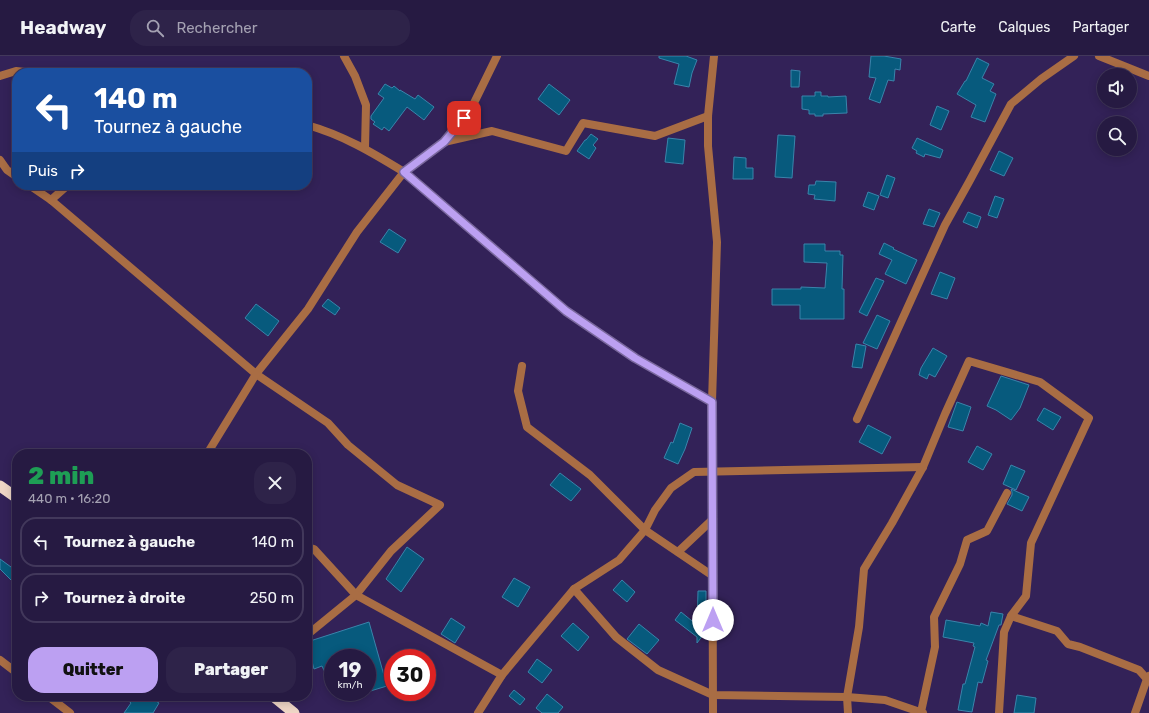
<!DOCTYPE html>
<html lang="fr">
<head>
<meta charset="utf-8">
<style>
	body { margin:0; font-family:Rubik,sans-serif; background:#2e2349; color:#f1f3f6; height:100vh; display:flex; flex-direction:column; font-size:15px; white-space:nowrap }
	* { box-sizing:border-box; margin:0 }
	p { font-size:13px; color:#a4a1b2 }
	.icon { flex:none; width:22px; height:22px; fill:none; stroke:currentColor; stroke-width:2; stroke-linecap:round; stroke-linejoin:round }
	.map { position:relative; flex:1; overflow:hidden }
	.side { position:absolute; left:12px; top:393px; width:300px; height:252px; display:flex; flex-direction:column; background:#261a42; border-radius:16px; box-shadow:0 2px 10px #0003,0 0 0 1px #42385b }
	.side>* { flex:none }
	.hud { position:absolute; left:12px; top:12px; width:300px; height:122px; border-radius:16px; box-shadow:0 2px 10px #0003,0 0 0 1px #42385b; background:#1a4fa0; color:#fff; overflow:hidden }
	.tools { position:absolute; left:1097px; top:12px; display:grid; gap:8px }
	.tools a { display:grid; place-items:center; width:40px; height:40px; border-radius:50%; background:#261a42; box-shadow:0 2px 10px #0003,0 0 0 1px #42385b; font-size:20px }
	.speed { position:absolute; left:324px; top:593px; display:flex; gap:8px; font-size:20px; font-weight:700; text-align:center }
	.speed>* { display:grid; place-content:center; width:52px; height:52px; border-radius:50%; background:#261a42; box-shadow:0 2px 10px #0003,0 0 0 1px #42385b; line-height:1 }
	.speed small { font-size:10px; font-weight:400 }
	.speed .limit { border:6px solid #d22; background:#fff; color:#111 }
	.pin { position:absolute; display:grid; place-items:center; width:34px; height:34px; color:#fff; margin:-17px; border-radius:8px; box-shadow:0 2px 6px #0006 }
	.me { position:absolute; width:44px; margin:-22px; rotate:0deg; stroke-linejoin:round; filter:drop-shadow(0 0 3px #0008) }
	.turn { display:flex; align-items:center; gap:14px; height:84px; padding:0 16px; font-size:18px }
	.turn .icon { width:52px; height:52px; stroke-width:2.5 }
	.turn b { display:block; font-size:28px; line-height:34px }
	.then { display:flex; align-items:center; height:38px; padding:0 16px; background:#0003; gap:8px; font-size:15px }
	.round { display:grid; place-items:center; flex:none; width:42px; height:42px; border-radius:16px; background:#2e2349 }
	.headline { display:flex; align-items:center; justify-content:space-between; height:68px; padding:0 16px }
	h1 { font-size:24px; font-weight:800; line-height:30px; color:#1e9e55 }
	.button { display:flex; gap:8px; margin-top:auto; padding:8px 16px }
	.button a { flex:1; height:46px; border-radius:16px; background:#bca0f2; color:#111; font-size:16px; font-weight:800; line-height:46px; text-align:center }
	.button a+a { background:#2e2349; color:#f1f3f6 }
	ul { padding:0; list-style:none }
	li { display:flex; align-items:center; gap:12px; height:50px; margin:0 8px 6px; padding:0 8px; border:2px solid #42385b; border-radius:16px }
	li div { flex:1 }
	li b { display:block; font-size:15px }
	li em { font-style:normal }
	header { display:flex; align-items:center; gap:24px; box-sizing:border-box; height:56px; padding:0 20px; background:#261a42; border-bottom:1px solid #42385b }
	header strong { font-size:19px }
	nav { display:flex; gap:22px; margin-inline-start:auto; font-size:14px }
	.search { width:280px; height:36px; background:#2e2349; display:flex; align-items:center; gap:10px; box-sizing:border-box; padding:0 14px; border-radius:16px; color:#a4a1b2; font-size:15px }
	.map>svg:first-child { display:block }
	.building { fill:#075a7d; stroke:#3a84ab }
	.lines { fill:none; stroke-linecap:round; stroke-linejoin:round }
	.minor { stroke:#a96d44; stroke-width:8 }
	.trunk { stroke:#efd6c6; stroke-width:11 }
	.route-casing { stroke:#7a689d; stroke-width:10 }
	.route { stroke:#bca0f2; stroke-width:7 }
</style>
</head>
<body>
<header>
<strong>Headway</strong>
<div class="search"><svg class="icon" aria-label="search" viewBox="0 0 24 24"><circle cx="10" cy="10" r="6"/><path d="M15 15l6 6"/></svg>Rechercher</div>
<nav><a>Carte</a><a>Calques</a><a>Partager</a></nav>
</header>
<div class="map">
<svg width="1149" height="657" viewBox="0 0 1149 657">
	<rect width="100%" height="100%" fill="#332258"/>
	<!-- building -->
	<g class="building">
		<path d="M659,0H686L697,4L692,17L689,31L674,28L679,8L659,2Z"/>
		<path d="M871,0H884L901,3L900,14L895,13L894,25L888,24L880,47L869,43L876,22L869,21Z"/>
		<path d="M977,2L989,8L982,22L994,28L990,35L996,38L985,66L971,61L976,49L957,38L965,25H966Z"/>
		<path d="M791,14L800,15L799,31H791Z"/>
		<path d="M385,28L392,32L394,30L400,35V34L415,43L418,39L434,51L424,64L407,51L389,75L384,71L382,74L373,68L375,66L371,63V60L384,42L378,38Z"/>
		<path d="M549,28L570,44L559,59L538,43Z"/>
		<path d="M815,36H821V40H828V41L846,40L847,57L823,58V60H815V58H809V54L802,53V40H815Z"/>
		<path d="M937,50L949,55L941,74L930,69Z"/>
		<path d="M591,78L598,83L593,89L596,92L589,103L577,95L585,84H586Z"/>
		<path d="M778,79L795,80L792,122L775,121Z"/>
		<path d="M668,82L685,84L683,108L665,106Z"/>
		<path d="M917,82L943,94L940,102L925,98L924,101L916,97L917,95L912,92Z"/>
		<path d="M999,95L1013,102L1004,120L990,114Z"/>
		<path d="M734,101L746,102V112H753V123H733Z"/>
		<path d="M887,119L895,122L888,142L880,139Z"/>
		<path d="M816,125L836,126L835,145L814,143L815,139L808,138L809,129H815Z"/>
		<path d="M868,136L879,140L874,154L863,150Z"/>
		<path d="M995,140L1004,143L997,162L988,159Z"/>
		<path d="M929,153L940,157L934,171L923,168Z"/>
		<path d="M968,156L981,161L977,172L963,166Z"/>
		<path d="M389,173L406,184L398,197L380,186Z"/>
		<path d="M884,187L894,192L893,193L917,204L906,228L885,218L892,204L879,198Z"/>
		<path d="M804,188H825V195H840V199H843L842,233H844V263H800V249H772V233H801V231L825,232L827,207L804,206Z"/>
		<path d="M940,216L955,222L947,243L931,238Z"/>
		<path d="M876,222L884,225L867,260L859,256Z"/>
		<path d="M328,243L340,252L335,259L322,250Z"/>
		<path d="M256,248L279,265L268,280L245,262Z"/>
		<path d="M877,259L890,265L877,293L863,287Z"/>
		<path d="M856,288L866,290L862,312L852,311Z"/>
		<path d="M933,292L947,300L935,321L929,318L927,323L919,319L921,312Z"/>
		<path d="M1001,320L1029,329L1020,352L1011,364L996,354L987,350Z"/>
		<path d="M957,346L971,351L963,375L948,371Z"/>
		<path d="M1044,352L1061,361L1053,374L1037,364Z"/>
		<path d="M680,367L692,372L685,393L678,408L664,402L671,386L673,387Z"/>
		<path d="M868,369L891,381L882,398L859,386Z"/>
		<path d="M977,390L992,398L983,414L968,406Z"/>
		<path d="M1011,409L1025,415L1016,434L1003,428Z"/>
		<path d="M560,417L581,433L571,445L550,429Z"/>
		<path d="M1011,433L1029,441L1022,455L1007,448L1012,439V436Z"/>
		<path d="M407,491L424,503L401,536L386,523Z"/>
		<path d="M0,503L11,511L17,508V530L0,513Z"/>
		<path d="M514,522L530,531L518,551L502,541Z"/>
		<path d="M622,524L635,536L627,546L613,534Z"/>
		<path d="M698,535H706V575L697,587V581L675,564L681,556L697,569Z"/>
		<path d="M991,556L1003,558L1001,569H999L986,604L988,605L982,627L978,626L972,656L958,654L963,628H965L975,591L973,590L974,587L943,581L946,564L980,570L981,567L988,570Z"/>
		<path d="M451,562L465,571L455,587L441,578Z"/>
		<path d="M369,566L387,630L367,636V602H333V634L322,610L314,613L307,586Z"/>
		<path d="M573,567L589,581L578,595L561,580Z"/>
		<path d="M639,568L659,584L647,598L627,583Z"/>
		<path d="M537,603L552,614L542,627L528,616Z"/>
		<path d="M514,634L525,643L520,649L509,640Z"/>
		<path d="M547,638L563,651L558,657H542L536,652Z"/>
		<path d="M1017,639L1036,642L1034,657H1014Z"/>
		<path d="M123,640H148L159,647L153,657H124L131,647Z"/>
	</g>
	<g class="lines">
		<!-- minor -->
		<g class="minor">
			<path d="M344,0L355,20L366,49L365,92"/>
			<path d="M1099,0L1149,20"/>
			<path d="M0,20L16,15L35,17"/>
			<path d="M307,69C343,79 373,97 404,116L444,86L492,75L566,95L583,67L655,80L708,60"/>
			<path d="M444,86L473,49L497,0"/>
			<path d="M0,104L7,114L17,121"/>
			<path d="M29,129L51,144L256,318L328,367L348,389L397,429L440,449L391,495L356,539L307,579"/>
			<path d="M51,144L68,129"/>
			<path d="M522,310L518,335L527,371L590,419L645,474L713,520"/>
			<path d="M857,363L945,169L969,126L1011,48L1041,23L1074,0"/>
			<path d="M207,398L256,318L308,253L357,176L404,116L566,255L635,302L712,346"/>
			<path d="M307,491L314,493L356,539L502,619"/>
			<path d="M678,496L713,463"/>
			<path d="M574,533L616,581L658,614L713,639L847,641L885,644L923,657"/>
			<path d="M1011,560L1057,575L1068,588L1080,591L1139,614L1147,623H1149"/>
			<path d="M0,604L17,617"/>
			<path d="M48,640L70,657"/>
			<path d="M921,656L935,591L934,561L960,508L967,484L987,475L1007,437"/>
			<path d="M478,657L502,619L574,533L619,504L645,474L655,454L671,432L694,416L923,411"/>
			<path d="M713,657L712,346L717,186L708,90V60L714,0"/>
			<path d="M848,657L847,641L859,571L864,513L892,467L923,411L945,358L969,305L1040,326L1089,362L1031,487L1026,540L1011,560L1004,576L999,657"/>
			<path d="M1135,657L1147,623L1149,620"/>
		</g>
		<!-- trunk -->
		<g class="trunk">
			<path d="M0,430L17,442"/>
			<path d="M273,640L294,657"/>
		</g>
	</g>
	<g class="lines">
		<!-- route casing -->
		<g class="route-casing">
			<path id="route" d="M464,62L444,86L404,116L566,255L635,302L712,346L713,564"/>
		</g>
		<!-- route -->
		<use href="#route" class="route"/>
	</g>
</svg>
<div class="tools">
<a><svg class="icon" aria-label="sound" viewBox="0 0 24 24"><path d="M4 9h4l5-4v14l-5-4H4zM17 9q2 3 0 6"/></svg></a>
<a><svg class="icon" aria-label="search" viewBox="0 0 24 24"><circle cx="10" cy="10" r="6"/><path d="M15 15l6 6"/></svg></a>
</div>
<div class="speed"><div>19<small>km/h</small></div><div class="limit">30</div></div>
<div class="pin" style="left:464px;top:62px;background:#d93025"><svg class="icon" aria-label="arrive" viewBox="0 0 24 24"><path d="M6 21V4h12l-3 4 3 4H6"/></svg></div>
<svg class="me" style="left:713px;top:564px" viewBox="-20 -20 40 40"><circle r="19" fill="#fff"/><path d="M0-13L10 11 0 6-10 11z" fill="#bca0f2"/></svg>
<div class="hud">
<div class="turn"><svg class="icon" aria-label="left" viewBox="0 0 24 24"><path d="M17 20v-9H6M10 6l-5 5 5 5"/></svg><div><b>140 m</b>Tournez à gauche</div></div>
<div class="then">Puis<svg class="icon" aria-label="right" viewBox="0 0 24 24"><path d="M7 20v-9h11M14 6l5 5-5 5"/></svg></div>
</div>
<section class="side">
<div class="headline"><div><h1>2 min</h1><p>440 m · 16:20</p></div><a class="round"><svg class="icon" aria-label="close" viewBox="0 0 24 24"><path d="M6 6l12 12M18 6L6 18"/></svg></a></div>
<ul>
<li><svg class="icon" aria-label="left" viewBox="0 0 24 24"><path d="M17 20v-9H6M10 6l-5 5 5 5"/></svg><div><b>Tournez à gauche</b></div><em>140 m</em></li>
<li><svg class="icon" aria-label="right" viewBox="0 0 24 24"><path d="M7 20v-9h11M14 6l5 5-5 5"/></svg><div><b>Tournez à droite</b></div><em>250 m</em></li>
</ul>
<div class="button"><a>Quitter</a><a>Partager</a></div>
</section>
</div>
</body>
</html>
